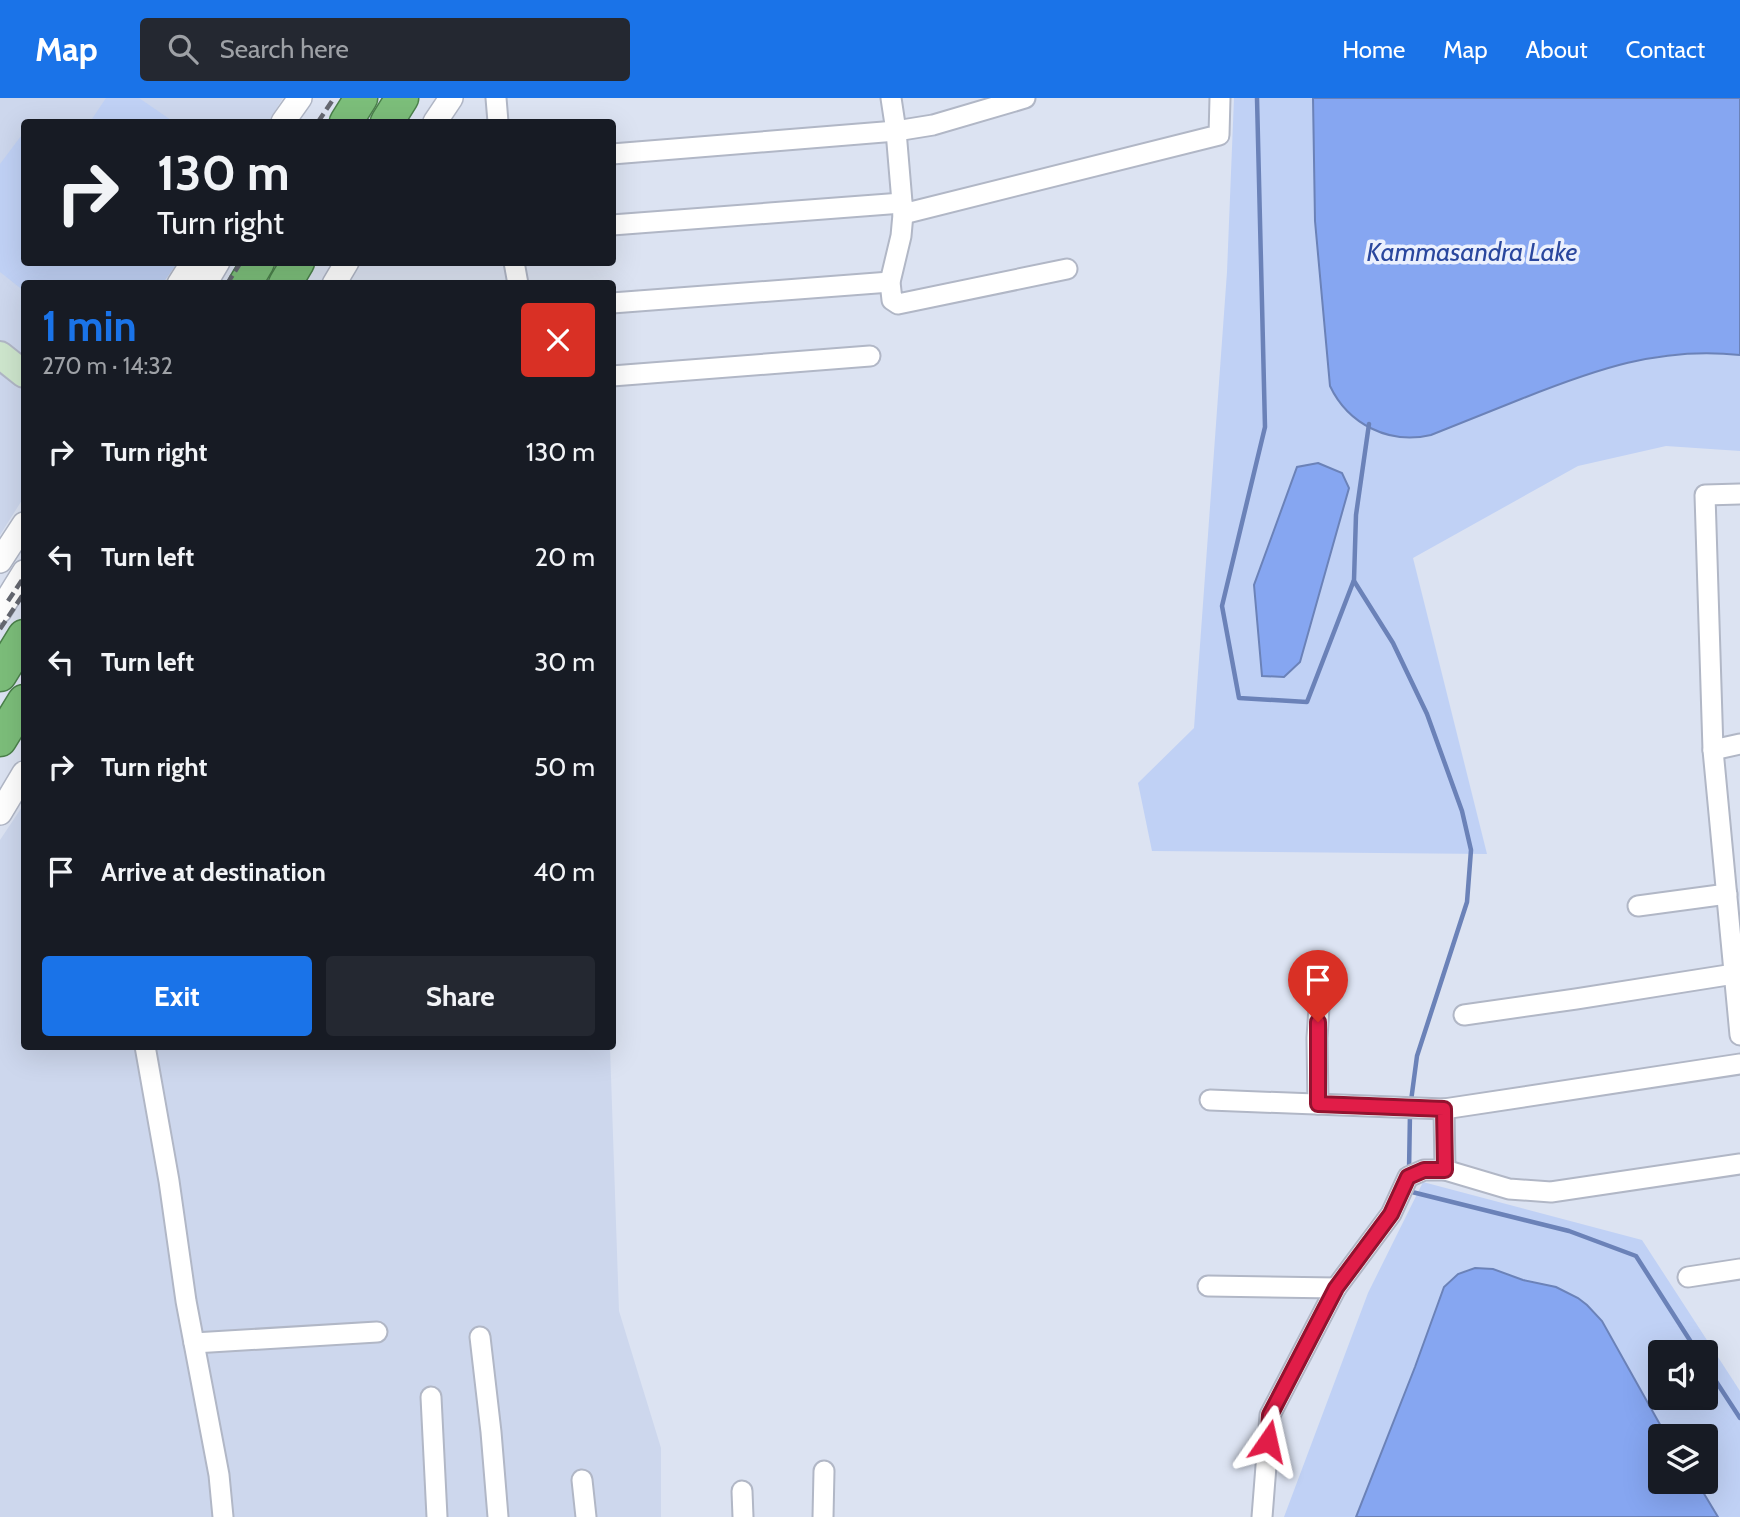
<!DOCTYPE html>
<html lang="en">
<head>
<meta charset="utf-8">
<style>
	body { margin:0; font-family:Cabin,sans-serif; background:#242831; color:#f1f3f6; height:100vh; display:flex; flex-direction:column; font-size:26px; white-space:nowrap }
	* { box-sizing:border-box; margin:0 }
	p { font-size:23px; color:#9ea1a6 }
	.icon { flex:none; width:38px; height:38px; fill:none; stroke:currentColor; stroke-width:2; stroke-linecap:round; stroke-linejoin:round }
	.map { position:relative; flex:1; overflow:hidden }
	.sheet { position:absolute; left:21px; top:182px; width:595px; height:770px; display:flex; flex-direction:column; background:#171b24; border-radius:7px; box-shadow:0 7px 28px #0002 }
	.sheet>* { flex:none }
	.guide { position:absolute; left:21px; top:21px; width:595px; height:147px; border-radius:7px; box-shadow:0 7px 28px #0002; background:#171b24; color:#f1f3f6; overflow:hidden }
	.controls { position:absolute; left:1648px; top:1242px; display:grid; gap:14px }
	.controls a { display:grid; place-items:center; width:70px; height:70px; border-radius:7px; background:#171b24; box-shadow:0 7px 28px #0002; font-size:35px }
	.pin { position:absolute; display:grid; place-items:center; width:60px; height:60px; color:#fff; margin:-72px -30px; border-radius:50% 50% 50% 0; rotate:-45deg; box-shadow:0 0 7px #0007 }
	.pin .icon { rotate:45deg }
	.me { position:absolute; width:77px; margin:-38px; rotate:11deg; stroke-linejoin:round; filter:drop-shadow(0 0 5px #0008) }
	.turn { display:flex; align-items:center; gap:24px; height:147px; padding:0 21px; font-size:32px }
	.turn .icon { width:91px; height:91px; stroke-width:2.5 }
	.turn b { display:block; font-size:49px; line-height:60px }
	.round { display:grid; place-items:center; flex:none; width:74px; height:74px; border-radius:7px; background:#242831 }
	.headline { display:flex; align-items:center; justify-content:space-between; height:119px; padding:0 21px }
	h1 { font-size:42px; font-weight:700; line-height:52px; color:#1a73e8 }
	.button { display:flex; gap:14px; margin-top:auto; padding:14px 21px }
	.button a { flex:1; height:80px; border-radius:7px; background:#1a73e8; color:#fff; font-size:28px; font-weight:700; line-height:80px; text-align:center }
	.button a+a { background:#242831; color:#f1f3f6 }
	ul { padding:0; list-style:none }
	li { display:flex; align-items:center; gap:21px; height:105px; padding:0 21px }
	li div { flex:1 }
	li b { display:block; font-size:26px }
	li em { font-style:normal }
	header { display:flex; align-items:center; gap:42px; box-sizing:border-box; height:98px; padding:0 35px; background:#1a73e8; color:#fff }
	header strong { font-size:33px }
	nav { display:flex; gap:38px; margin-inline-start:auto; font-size:24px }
	.search { width:490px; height:63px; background:#242831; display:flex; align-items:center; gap:18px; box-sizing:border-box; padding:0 24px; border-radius:7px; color:#9ea1a6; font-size:26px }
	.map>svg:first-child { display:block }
	.built { fill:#cdd7ed }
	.green { fill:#c0d1f5; fill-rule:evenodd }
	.water { fill:#86a6f1; stroke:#6b82b8; stroke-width:2 }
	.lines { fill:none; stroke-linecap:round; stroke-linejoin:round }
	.stream { stroke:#6b82b8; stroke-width:4.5 }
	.minor-casing { stroke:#b1b7c6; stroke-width:23 }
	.tertiary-casing { stroke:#b1b7c6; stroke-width:26 }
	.secondary-casing { stroke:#b1b7c6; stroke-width:30 }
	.trunk-casing { stroke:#4b814b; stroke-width:35 }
	.minor { stroke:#fff; stroke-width:19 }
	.tertiary { stroke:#fff; stroke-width:23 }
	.secondary { stroke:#cee6cd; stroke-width:26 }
	.trunk { stroke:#7cbe7a; stroke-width:32 }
	.rail { stroke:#656871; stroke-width:4.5; stroke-dasharray:10 5; stroke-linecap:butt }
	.route-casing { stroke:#92132f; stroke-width:18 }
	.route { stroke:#e11d48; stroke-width:12 }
	.labels { text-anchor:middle; stroke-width:7; stroke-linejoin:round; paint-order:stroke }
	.water-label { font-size:26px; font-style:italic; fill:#2a479e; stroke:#ebf0fd }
</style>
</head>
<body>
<header>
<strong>Map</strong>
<div class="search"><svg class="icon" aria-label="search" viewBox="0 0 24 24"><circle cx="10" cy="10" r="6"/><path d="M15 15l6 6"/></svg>Search here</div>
<nav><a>Home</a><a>Map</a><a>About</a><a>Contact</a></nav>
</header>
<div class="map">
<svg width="1740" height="1419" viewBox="0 0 1740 1419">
	<rect width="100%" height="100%" fill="#dce3f2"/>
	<!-- built -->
	<g class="built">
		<path d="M0,0H283L268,24H24V164L177,165L163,185L24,186V399L0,437Z"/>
		<path d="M24,706V948L610,949L619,1213L661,1350V1419H0V742Z"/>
	</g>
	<!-- green -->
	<g class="green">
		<path d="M106,0H139L174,24H90Z"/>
		<path d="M1234,0H1313L1315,123L1335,298C1356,329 1393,346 1431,337C1530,298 1630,245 1740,257V353L1666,348L1578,368L1413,460L1487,756L1152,753L1138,685L1194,630L1227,174Z"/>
		<path d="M24,34V164L177,165L163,185L24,186V193L0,174V66Z"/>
		<path d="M1423,1084L1642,1142L1740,1293V1419H1718L1697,1384H1706V1339H1667L1602,1223L1587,1207L1578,1200L1556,1189L1523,1182L1493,1171L1475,1170L1466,1172L1450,1182L1444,1189L1415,1269L1356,1419H1284L1368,1195ZM1661,1255H1706V1300H1661Z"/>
	</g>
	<!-- water -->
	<g class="water">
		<path d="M1313,0H1740V257C1660,248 1594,272 1521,301C1491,313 1461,325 1431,337C1389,347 1348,326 1330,288L1315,123Z"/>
		<path d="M1318,365L1342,375L1349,390L1300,564L1284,579L1262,578L1254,487L1297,369Z"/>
		<path d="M1475,1170L1493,1171L1523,1182L1556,1189L1578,1200L1587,1207L1602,1223L1667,1339H1661V1384H1697L1718,1419H1356L1415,1269L1444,1189L1458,1176Z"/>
	</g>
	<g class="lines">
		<!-- stream -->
		<g class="stream">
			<path d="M1257,0L1265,329L1222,508L1239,600L1307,604L1354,482L1356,417L1369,326"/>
			<path d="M1354,483L1393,545L1427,616L1462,713L1471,752L1467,804L1417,958L1411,1003"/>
			<path d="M1409,1073L1410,1015"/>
			<path d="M1408,1092V1093L1569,1133L1636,1158L1698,1255"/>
			<path d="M1706,1268L1740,1320"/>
		</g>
		<!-- minor casing -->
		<g class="minor-casing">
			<g id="minor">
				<path d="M496,0L498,24"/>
				<path d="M891,0L896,33L903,116L1219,37L1220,0"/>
				<path d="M612,56L896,33L933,27L1025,0"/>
				<path d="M903,116L901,138L890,184L892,202L898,206L1067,171"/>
				<path d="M612,127L902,105"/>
				<path d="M514,164L518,186"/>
				<path d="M612,205L890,184"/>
				<path d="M612,278L870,258"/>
				<path d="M1740,396L1705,397L1713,652L1740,937"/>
				<path d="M1713,652L1740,646"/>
				<path d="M1638,808L1727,796"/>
				<path d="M1464,917L1576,901L1734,876"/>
				<path d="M145,948L169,1083L186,1203L219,1377L223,1419"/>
				<path d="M1210,1002L1444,1011L1740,966"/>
				<path d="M1318,1006L1317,940L1319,909"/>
				<path d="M1444,1011L1445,1072"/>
				<path d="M1688,1179L1740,1171"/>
				<path d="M1208,1188L1336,1190"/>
				<path d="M480,1239L491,1334L498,1419"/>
				<path d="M194,1245L377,1234"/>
				<path d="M431,1299L437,1419"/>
				<path d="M582,1382L586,1419"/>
				<path d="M742,1393L743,1419"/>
				<path d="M823,1419L824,1373"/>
				<path d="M1262,1419L1270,1317L1336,1190L1391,1116L1408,1079L1424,1072H1445L1509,1091L1551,1094L1740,1066"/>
			</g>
		</g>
		<!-- tertiary casing -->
		<g class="tertiary-casing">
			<g id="tertiary">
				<path d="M283,24L300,0"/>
				<path d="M435,24L451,0"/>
				<path d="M179,186L193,164"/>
				<path d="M205,186L218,164"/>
				<path d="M334,186L347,164"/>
				<path d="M0,463L24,426"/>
				<path d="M0,513L24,474"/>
				<path d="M0,715L24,675"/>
			</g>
		</g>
		<!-- secondary casing -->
		<g class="secondary-casing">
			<path id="secondary" d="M0,257L24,276"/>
		</g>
		<!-- trunk casing -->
		<g class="trunk-casing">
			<g id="trunk">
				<path d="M346,24L361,0"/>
				<path d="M387,24L402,0"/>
				<path d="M245,186L258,164"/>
				<path d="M285,186L298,164"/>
				<path d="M0,577L24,538"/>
				<path d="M0,642L24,603"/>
			</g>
		</g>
		<!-- minor -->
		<use href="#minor" class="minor"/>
		<!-- tertiary -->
		<use href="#tertiary" class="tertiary"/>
		<!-- secondary -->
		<use href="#secondary" class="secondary"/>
		<!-- trunk -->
		<use href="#trunk" class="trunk"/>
		<!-- rail -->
		<g class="rail">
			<path d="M318,24L334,0"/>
			<path d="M227,186L241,164"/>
			<path d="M8,503L24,479"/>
			<path d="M0,531L24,495"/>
		</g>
	</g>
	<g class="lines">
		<!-- route casing -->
		<g class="route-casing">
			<path id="route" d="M1268,1343L1270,1317L1336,1190L1391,1116L1408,1079L1424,1072H1445L1444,1011L1318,1006V924"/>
		</g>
		<!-- route -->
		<use href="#route" class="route"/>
	</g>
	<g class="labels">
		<!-- water labels -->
		<g class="water-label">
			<text x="1472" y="163">Kammasandra Lake</text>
		</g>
	</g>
</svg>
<div class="controls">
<a><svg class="icon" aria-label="sound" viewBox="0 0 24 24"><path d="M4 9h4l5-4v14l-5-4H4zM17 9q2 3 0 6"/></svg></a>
<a><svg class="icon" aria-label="layers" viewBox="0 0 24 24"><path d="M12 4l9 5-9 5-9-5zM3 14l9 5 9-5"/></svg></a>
</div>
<div class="pin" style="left:1318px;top:924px;background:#d93025"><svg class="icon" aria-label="arrive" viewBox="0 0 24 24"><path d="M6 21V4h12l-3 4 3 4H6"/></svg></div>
<svg class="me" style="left:1268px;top:1343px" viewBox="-20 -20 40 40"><path d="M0-17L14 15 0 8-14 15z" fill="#e11d48" stroke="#fff" stroke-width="4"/></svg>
<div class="guide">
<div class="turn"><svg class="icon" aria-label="right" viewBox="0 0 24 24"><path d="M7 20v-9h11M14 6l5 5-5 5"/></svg><div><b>130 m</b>Turn right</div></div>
</div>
<section class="sheet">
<div class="headline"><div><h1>1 min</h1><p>270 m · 14:32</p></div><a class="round" style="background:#d93025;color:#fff"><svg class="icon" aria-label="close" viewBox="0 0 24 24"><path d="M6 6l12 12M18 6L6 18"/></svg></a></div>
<ul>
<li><svg class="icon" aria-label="right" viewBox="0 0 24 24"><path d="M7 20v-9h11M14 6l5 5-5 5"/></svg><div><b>Turn right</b></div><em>130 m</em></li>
<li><svg class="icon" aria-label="left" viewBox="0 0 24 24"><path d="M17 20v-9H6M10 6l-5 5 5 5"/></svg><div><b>Turn left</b></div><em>20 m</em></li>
<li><svg class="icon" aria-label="left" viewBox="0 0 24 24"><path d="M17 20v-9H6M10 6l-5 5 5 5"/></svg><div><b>Turn left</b></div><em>30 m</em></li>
<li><svg class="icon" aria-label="right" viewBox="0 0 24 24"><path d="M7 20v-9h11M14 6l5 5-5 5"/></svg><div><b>Turn right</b></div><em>50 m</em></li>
<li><svg class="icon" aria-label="arrive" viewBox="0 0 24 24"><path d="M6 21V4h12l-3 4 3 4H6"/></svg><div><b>Arrive at destination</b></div><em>40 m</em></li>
</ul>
<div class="button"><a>Exit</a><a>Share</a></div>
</section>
</div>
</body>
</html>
